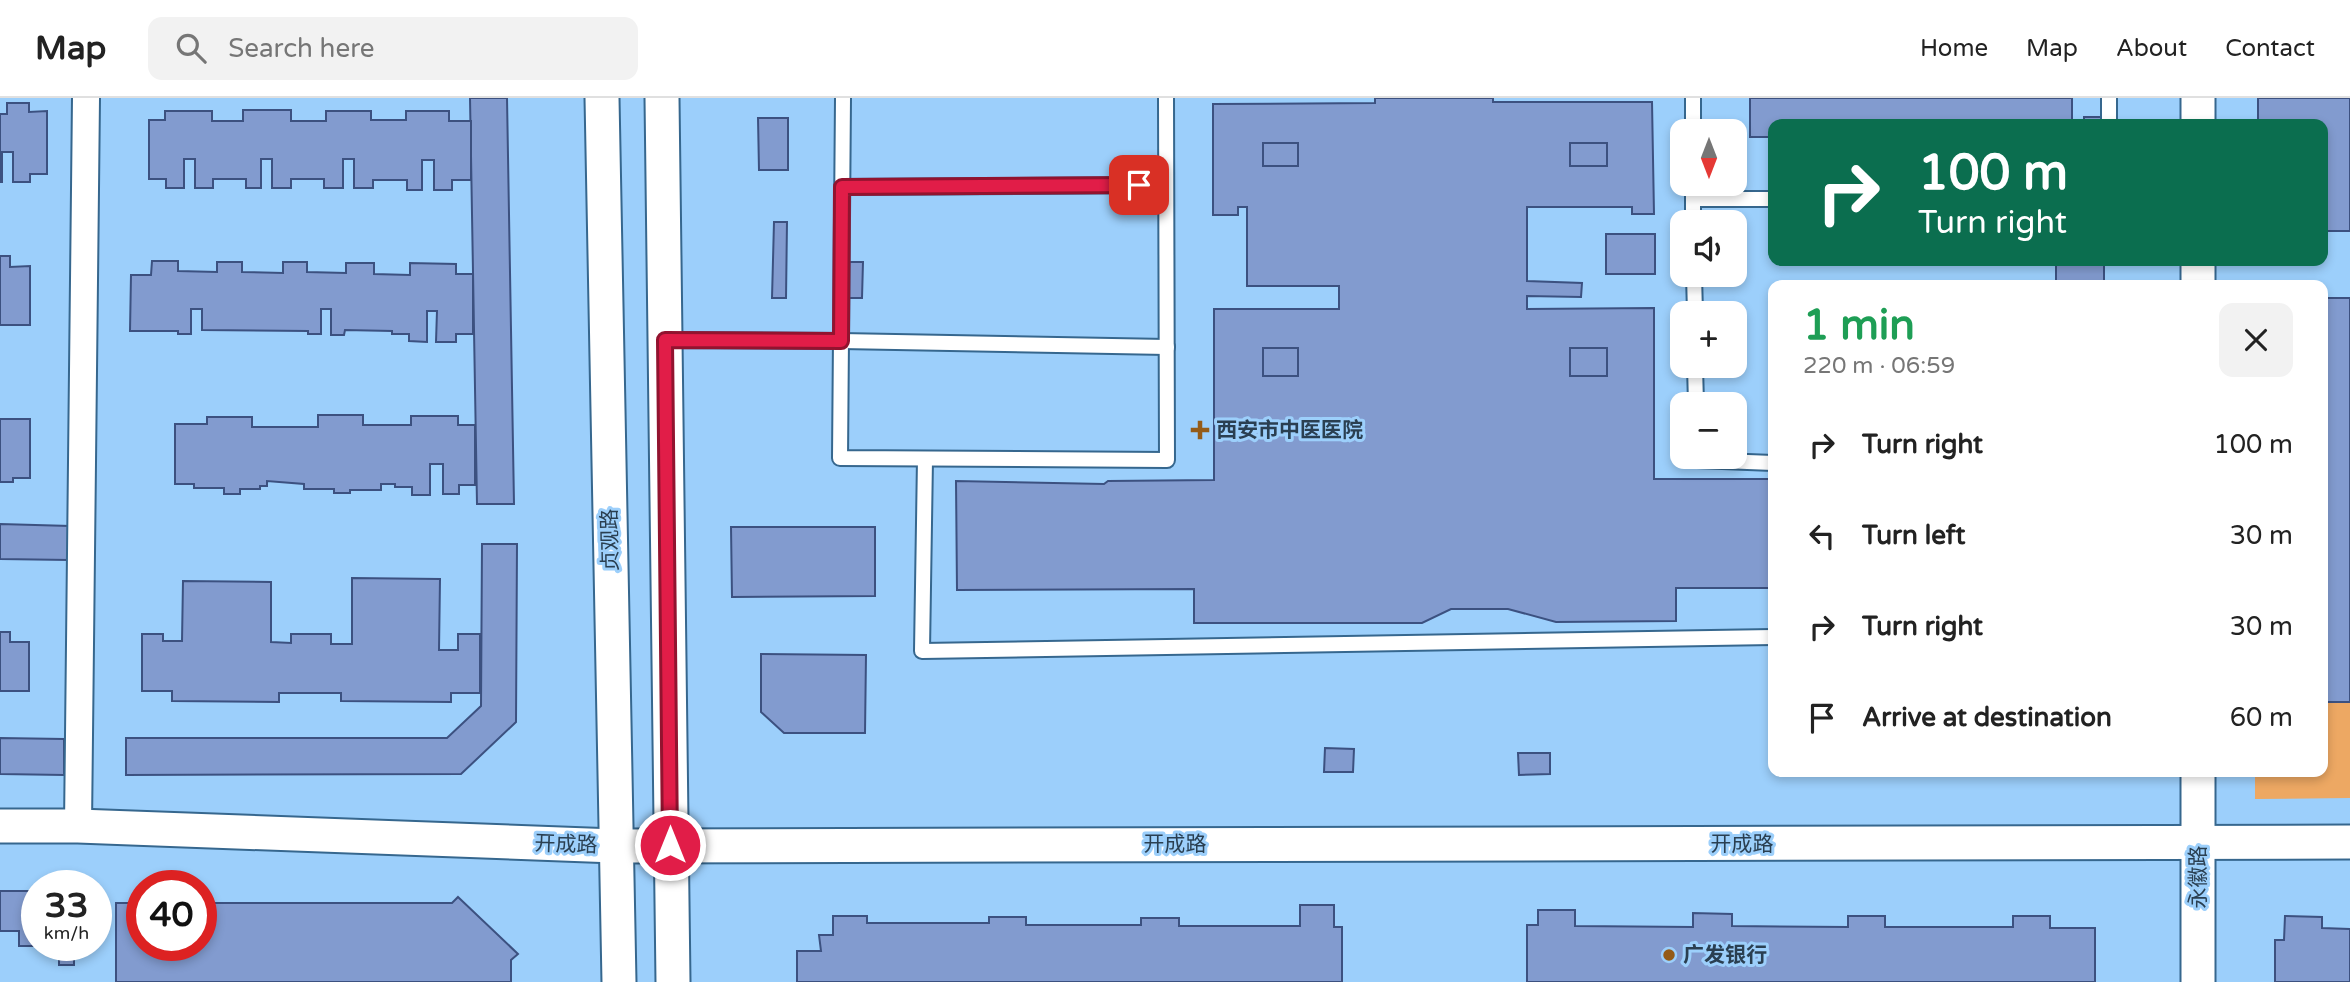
<!DOCTYPE html>
<html lang="en">
<head>
<meta charset="utf-8">
<style>
	body { margin:0; font-family:"Varela Round","Noto Sans SC",sans-serif; background:#f2f2f2; color:#222; height:100vh; display:flex; flex-direction:column; font-size:26px; white-space:nowrap }
	* { box-sizing:border-box; margin:0 }
	p { font-size:23px; color:#767676 }
	.icon { flex:none; width:38px; height:38px; fill:none; stroke:currentColor; stroke-width:2; stroke-linecap:round; stroke-linejoin:round }
	.map { position:relative; flex:1; overflow:hidden }
	.details { position:absolute; left:1768px; top:182px; width:560px; height:497px; display:flex; flex-direction:column; background:#fff; border-radius:14px; box-shadow:0 4px 10px #0003 }
	.details>* { flex:none }
	.guide { position:absolute; left:1768px; top:21px; width:560px; height:147px; border-radius:14px; box-shadow:0 4px 10px #0003; background:#0b6e4f; color:#fff; overflow:hidden }
	.needle { width:46px; rotate:180deg }
	.fabs { position:absolute; left:1670px; top:21px; display:grid; gap:14px }
	.fabs a { display:grid; place-items:center; width:77px; height:77px; border-radius:14px; background:#fff; box-shadow:0 4px 10px #0003; font-size:35px }
	.speed { position:absolute; left:21px; top:772px; display:flex; gap:14px; font-size:35px; font-weight:700; text-align:center }
	.speed>* { display:grid; place-content:center; width:91px; height:91px; border-radius:50%; background:#fff; box-shadow:0 4px 10px #0003; line-height:1 }
	.speed small { font-size:18px; font-weight:400 }
	.speed .limit { border:10px solid #d22; background:#fff; color:#111 }
	.pin { position:absolute; display:grid; place-items:center; width:60px; height:60px; color:#fff; margin:-30px; border-radius:14px; box-shadow:0 4px 10px #0006 }
	.me { position:absolute; width:77px; margin:-38px; rotate:0deg; stroke-linejoin:round; filter:drop-shadow(0 0 5px #0008) }
	.turn { display:flex; align-items:center; gap:24px; height:147px; padding:0 35px; font-size:32px }
	.turn .icon { width:91px; height:91px; stroke-width:2.5 }
	.turn b { display:block; font-size:49px; line-height:60px }
	.round { display:grid; place-items:center; flex:none; width:74px; height:74px; border-radius:14px; background:#f2f2f2 }
	.overview { display:flex; align-items:center; justify-content:space-between; height:119px; padding:0 35px }
	h1 { font-size:42px; font-weight:700; line-height:52px; color:#1e9e55 }
	ul { padding:0; list-style:none }
	li { display:flex; align-items:center; gap:21px; height:91px; padding:0 35px }
	li div { flex:1 }
	li b { display:block; font-size:26px }
	li em { font-style:normal }
	header { display:flex; align-items:center; gap:42px; box-sizing:border-box; height:98px; padding:0 35px; background:#fff; border-bottom:2px solid #e0e0e0 }
	header strong { font-size:33px }
	nav { display:flex; gap:38px; margin-inline-start:auto; font-size:24px }
	.search { width:490px; height:63px; background:#f2f2f2; display:flex; align-items:center; gap:18px; box-sizing:border-box; padding:0 24px; border-radius:14px; color:#767676; font-size:26px }
	.map>svg:first-child { display:block }
	.green { fill:#eda863 }
	.building { fill:#829bcf; stroke:#3c5180; stroke-width:2; fill-rule:evenodd }
	.lines { fill:none; stroke-linecap:round; stroke-linejoin:round }
	.service-casing { stroke:#36678e; stroke-width:18 }
	.minor-casing { stroke:#36678e; stroke-width:30 }
	.tertiary-casing { stroke:#36678e; stroke-width:37 }
	.service { stroke:#fff; stroke-width:14 }
	.minor { stroke:#fff; stroke-width:26 }
	.tertiary { stroke:#fff; stroke-width:33 }
	.route-casing { stroke:#92132f; stroke-width:18 }
	.route { stroke:#e11d48; stroke-width:12 }
	.poi-dot { fill:#945b17; stroke:#9ccffb; stroke-width:2.5 }
	.labels { text-anchor:middle; stroke-width:6; stroke-linejoin:round; paint-order:stroke }
	.poi-label { font-size:21px; font-weight:bold; fill:#2a3f51; stroke:#9ccffb; text-anchor:start }
	.street-label { font-size:21px; fill:#2a3f51; stroke:#9ccffb }
</style>
</head>
<body>
<header>
<strong>Map</strong>
<div class="search"><svg class="icon" aria-label="search" viewBox="0 0 24 24"><circle cx="10" cy="10" r="6"/><path d="M15 15l6 6"/></svg>Search here</div>
<nav><a>Home</a><a>Map</a><a>About</a><a>Contact</a></nav>
</header>
<div class="map">
<svg width="2350" height="884" viewBox="0 0 2350 884">
	<rect width="100%" height="100%" fill="#9ccffb"/>
	<!-- green -->
	<path class="green" d="M2350,199V700L2255,701V674H2322V200Z"/>
	<!-- building -->
	<g class="building">
		<path d="M470,0H507L514,406H477Z"/>
		<path d="M1375,0H1493V4H1652L1654,116H1632V109H1527V183L1582,185L1581,199L1527,198V211L1654,210V381H1773V490H1676V523L1556,524L1508,511H1451L1422,525H1194V491L957,492L956,383L1104,386L1108,383L1214,382V211H1339V188H1247V109H1238V117H1213V6L1375,5ZM1263,45H1298V68H1263ZM1570,45H1607V68H1570ZM1263,250H1298V278H1263ZM1570,250H1607V278H1570Z"/>
		<path d="M1750,0H2072V26H1773V39H1750Z"/>
		<path d="M2258,0H2350V133H2322V26H2258Z"/>
		<path d="M7,5H29V14L47,13V76H30V84H13V54H2V84H0V16H7Z"/>
		<path d="M243,12H291V23H326V13H371V22H406V13H449V23H471V82H452V92H434V62H422V92H407V82H373V90H354V61H343V90H324V81H291V90H272V61H261V90H246V81H213V90H195V61H184V90H166V81H149V22H165V13H212V23H243Z"/>
		<rect x="2084" y="19" width="17" height="7"/>
		<path d="M758,20H788V72H759Z"/>
		<rect x="1263" y="45" width="35" height="23"/>
		<rect x="1570" y="45" width="37" height="23"/>
		<path d="M774,124H787L786,200H772Z"/>
		<rect x="1606" y="136" width="49" height="40"/>
		<path d="M0,158H10V169L30,168V227H0Z"/>
		<path d="M152,163H178V173L217,174V164H242V174L283,175V164H307V174L346,175V165H374V176L410,177V165L456,166V176H473V236H456V244H436L437,213H427V244L409,243V236H392V233L345,232L344,237H331V211H321V236H308V233L202,232V211H191V236H178V233H130L131,177H151Z"/>
		<path d="M848,164H863L862,200H847Z"/>
		<path d="M2056,166L2104,167V187H2056Z"/>
		<path d="M2322,200H2350V604H2324Z"/>
		<rect x="1263" y="250" width="35" height="28"/>
		<rect x="1570" y="250" width="37" height="28"/>
		<path d="M318,317H363V327H411V318H458V327H475V387H459V396H443V366H430V397H412V389H395V386H381V392H350V395H334V391H304V386L267,383V388H260V391H240V396H224V390H194V386H175V326H207V319H252V329H318Z"/>
		<path d="M0,321H30V380H13V384H0Z"/>
		<path d="M0,426L70,428L69,462L0,461Z"/>
		<path d="M731,429H875V498L732,499Z"/>
		<path d="M482,446H517L516,624L461,676L126,677V640H447L481,608Z"/>
		<path d="M352,480L440,481L439,552H458V536H480V595H451V604L341,603V595H279V604L172,603V593H142V536H163V543H182L183,483L271,484V544L291,545V536H331V546H352Z"/>
		<path d="M0,534H10V544H29V593H0Z"/>
		<path d="M761,556L866,557L865,635H784L761,614Z"/>
		<path d="M0,640L64,641V677L0,676Z"/>
		<path d="M1325,650L1354,651L1353,674H1324Z"/>
		<path d="M1518,655H1550V676L1519,677Z"/>
		<path d="M0,793H37V847L58,848H19V833H0Z"/>
		<path d="M458,799L518,856L511,862V884H116V805H142V847H201V805H452Z"/>
		<path d="M1300,807H1334V829H1342V884H797V853H821L819,837H833V818H867V825H989V819H1026V827H1141V820H1179V828H1300Z"/>
		<path d="M1538,812H1575V828L1693,829V815L1732,816V828L1848,829V818H1885V829H2013V818H2050V830H2095V884H1527V827H1538Z"/>
		<path d="M2285,818L2322,819V830L2350,831V884H2275V842H2284Z"/>
		<rect x="59" y="847" width="15" height="20"/>
	</g>
	<g class="lines">
		<!-- service casing -->
		<g class="service-casing">
			<g id="service">
				<path d="M843,0L840,360L1167,362L1166,0"/>
				<path d="M2109,0V26"/>
				<path d="M1693,33V0"/>
				<path d="M1693,86V124"/>
				<path d="M842,89L1166,87"/>
				<path d="M1693,101H1773"/>
				<path d="M1694,177L1695,215"/>
				<path d="M665,242L841,243L1167,249"/>
				<path d="M1695,268L1696,306"/>
				<path d="M1697,359V362L1773,365"/>
				<path d="M925,361L922,553L1773,539"/>
			</g>
		</g>
		<!-- minor casing -->
		<g class="minor-casing">
			<path id="minor" d="M78,728L86,0"/>
		</g>
		<!-- tertiary casing -->
		<g class="tertiary-casing">
			<g id="tertiary">
				<path d="M602,0L619,884"/>
				<path d="M662,0L673,884"/>
				<path d="M2198,26V0"/>
				<path d="M2198,187V163"/>
				<path d="M2198,674V884"/>
				<path d="M0,728H78L615,748L2350,744"/>
			</g>
		</g>
		<!-- service -->
		<use href="#service" class="service"/>
		<!-- minor -->
		<use href="#minor" class="minor"/>
		<!-- tertiary -->
		<use href="#tertiary" class="tertiary"/>
	</g>
	<g class="lines">
		<!-- route casing -->
		<g class="route-casing">
			<path id="route" d="M670,747L665,242L841,243L842,89L1139,87"/>
		</g>
		<!-- route -->
		<use href="#route" class="route"/>
	</g>
	<!-- markers -->
	<g class="poi-dot">
		<path d="M1196.5 321.5h7v7h7v7h-7v7h-7v-7h-7v-7h7z"/>
		<circle cx="1669" cy="857" r="7"/>
	</g>
	<g class="labels">
		<!-- poi labels -->
		<g class="poi-label">
			<text x="1216" y="339">西安市中医医院</text>
			<text x="1683" y="864">广发银行</text>
		</g>
		<!-- street labels -->
		<g class="street-label">
			<text transform="translate(610 442) rotate(-91)" y="7">贞观路</text>
			<text transform="translate(566 746) rotate(2)" y="7">开成路</text>
			<text x="1175" y="753">开成路</text>
			<text x="1742" y="753">开成路</text>
			<text transform="translate(2198 779) rotate(-90)" y="7">永徽路</text>
		</g>
	</g>
</svg>
<div class="fabs">
<a><svg class="needle" viewBox="-14 -14 28 28"><path d="M0-13l5 13h-10z" fill="#e53935"/><path d="M0 13l5-13h-10z" fill="#767676"/></svg></a>
<a><svg class="icon" aria-label="sound" viewBox="0 0 24 24"><path d="M4 9h4l5-4v14l-5-4H4zM17 9q2 3 0 6"/></svg></a>
<a>+</a>
<a>−</a>
</div>
<div class="speed"><div>33<small>km/h</small></div><div class="limit">40</div></div>
<div class="pin" style="left:1139px;top:87px;background:#d93025"><svg class="icon" aria-label="arrive" viewBox="0 0 24 24"><path d="M6 21V4h12l-3 4 3 4H6"/></svg></div>
<svg class="me" style="left:670px;top:747px" viewBox="-20 -20 40 40"><circle r="17" fill="#e11d48" stroke="#fff" stroke-width="3"/><path d="M0-11L8 9 0 5-8 9z" fill="#fff"/></svg>
<div class="guide">
<div class="turn"><svg class="icon" aria-label="right" viewBox="0 0 24 24"><path d="M7 20v-9h11M14 6l5 5-5 5"/></svg><div><b>100 m</b>Turn right</div></div>
</div>
<section class="details">
<div class="overview"><div><h1>1 min</h1><p>220 m · 06:59</p></div><a class="round"><svg class="icon" aria-label="close" viewBox="0 0 24 24"><path d="M6 6l12 12M18 6L6 18"/></svg></a></div>
<ul>
<li><svg class="icon" aria-label="right" viewBox="0 0 24 24"><path d="M7 20v-9h11M14 6l5 5-5 5"/></svg><div><b>Turn right</b></div><em>100 m</em></li>
<li><svg class="icon" aria-label="left" viewBox="0 0 24 24"><path d="M17 20v-9H6M10 6l-5 5 5 5"/></svg><div><b>Turn left</b></div><em>30 m</em></li>
<li><svg class="icon" aria-label="right" viewBox="0 0 24 24"><path d="M7 20v-9h11M14 6l5 5-5 5"/></svg><div><b>Turn right</b></div><em>30 m</em></li>
<li><svg class="icon" aria-label="arrive" viewBox="0 0 24 24"><path d="M6 21V4h12l-3 4 3 4H6"/></svg><div><b>Arrive at destination</b></div><em>60 m</em></li>
</ul>
</section>
</div>
</body>
</html>
